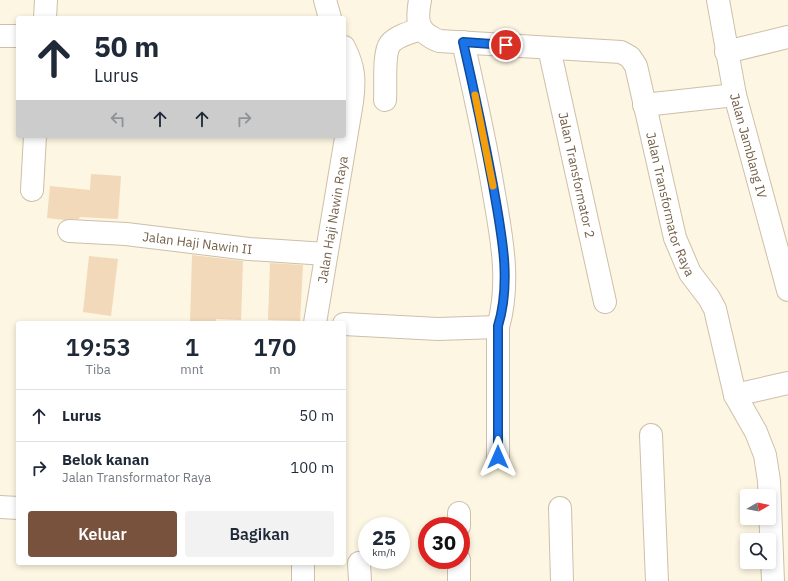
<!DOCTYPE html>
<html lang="id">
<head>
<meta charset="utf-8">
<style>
	body { margin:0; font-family:"IBM Plex Sans",sans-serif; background:#f2f2f3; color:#1f2937; height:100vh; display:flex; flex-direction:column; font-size:15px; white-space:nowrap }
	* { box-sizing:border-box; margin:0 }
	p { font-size:13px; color:#747a83 }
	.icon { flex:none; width:22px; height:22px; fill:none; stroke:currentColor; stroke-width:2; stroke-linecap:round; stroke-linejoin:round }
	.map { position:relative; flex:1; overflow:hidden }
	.panel { position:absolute; left:16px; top:321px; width:330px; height:244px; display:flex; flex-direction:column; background:#fff; border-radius:4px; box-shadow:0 2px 6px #0003 }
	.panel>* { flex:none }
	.top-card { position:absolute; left:16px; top:16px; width:330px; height:122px; border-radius:4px; box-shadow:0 2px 6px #0003; background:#fff; color:#1f2937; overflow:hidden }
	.needle { width:26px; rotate:81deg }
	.fabs { position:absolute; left:740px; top:489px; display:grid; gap:8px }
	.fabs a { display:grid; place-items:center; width:36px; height:36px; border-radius:4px; background:#fff; box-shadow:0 2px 6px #0003; font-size:20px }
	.speed { position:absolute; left:358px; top:517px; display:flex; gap:8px; font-size:20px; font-weight:700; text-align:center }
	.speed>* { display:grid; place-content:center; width:52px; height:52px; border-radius:50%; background:#fff; box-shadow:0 2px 6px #0003; line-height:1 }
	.speed small { font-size:10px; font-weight:400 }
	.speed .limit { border:6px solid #d22; background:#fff; color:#111 }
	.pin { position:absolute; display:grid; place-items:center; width:34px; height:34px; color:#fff; margin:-17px; border:2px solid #fff; border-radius:50%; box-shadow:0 1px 4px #0007 }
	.me { position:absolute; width:44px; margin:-22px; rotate:0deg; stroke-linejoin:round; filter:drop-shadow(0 0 3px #0008) }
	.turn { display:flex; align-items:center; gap:14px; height:84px; padding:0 12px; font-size:18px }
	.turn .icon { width:52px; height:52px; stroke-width:2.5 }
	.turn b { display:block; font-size:28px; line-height:34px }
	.lanes { display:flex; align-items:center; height:38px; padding:0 12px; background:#0003; justify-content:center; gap:20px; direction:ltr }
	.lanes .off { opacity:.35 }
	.eta { display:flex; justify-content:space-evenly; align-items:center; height:68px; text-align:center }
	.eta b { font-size:24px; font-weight:600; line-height:28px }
	.button { display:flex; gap:8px; margin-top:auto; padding:8px 12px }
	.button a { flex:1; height:46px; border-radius:4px; background:#79523e; color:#fff; font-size:16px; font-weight:600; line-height:46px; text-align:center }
	.button a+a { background:#f2f2f3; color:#1f2937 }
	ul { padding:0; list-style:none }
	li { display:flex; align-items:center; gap:12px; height:52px; padding:0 12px; border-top:1px solid #e0e1e3 }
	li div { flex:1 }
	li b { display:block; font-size:15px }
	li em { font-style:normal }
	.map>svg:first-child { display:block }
	.building { fill:#f2d9ba }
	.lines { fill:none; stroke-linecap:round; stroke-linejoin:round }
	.minor-casing { stroke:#cebfa9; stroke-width:24 }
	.minor { stroke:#fff; stroke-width:22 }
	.route-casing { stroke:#114b97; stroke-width:10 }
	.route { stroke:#1a73e8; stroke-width:7 }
	.slow { stroke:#f59e0b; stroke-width:7 }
	.labels { text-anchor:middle; stroke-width:3; stroke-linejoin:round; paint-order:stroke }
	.street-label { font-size:13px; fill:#745f48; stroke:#fffae9 }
</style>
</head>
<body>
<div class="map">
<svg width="788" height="581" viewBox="0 0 788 581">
	<rect width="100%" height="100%" fill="#fcf6e2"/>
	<!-- building -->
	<g class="building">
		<path d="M91,174L121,176L118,219L80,217L79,219L64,220L47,218L50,186L90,190Z"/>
		<path d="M192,255L243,261L241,320L216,319V323H190Z"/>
		<path d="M89,256L118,259L111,316L83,312Z"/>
		<path d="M270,263L303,265L300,321L268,320Z"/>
	</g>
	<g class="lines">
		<!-- minor casing -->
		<g class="minor-casing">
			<g id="minor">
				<path d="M325,0L330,18"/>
				<path id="s1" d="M420,0C416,22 417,32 439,41L621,52L630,57L636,66L675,238L690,273L709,298L715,309L735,395L756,432L765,455L769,481L773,581"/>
				<path id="s2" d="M718,0L735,95L788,290"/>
				<path d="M45,18L46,0"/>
				<path d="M0,36H18"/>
				<path d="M463,42C474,91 485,139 493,188C501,234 511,281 498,327V457"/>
				<path id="s3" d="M549,48L605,302"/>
				<path d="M726,52L788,37"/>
				<path d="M385,100C386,86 383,54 390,44C396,36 412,32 421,29"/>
				<path d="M644,105L735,95"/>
				<path d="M32,190L35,136"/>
				<path id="s4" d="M69,231L126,234L249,249L326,254"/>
				<path id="s5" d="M315,323L352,102C355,79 354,67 344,47"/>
				<path d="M344,324L438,329L498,327"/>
				<path d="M735,395L788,383"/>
				<path d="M651,435L657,581"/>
				<path d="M0,507L18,508"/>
				<path d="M560,508L562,581"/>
				<path d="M459,526V513"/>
				<path d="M303,563V581"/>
				<path d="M359,563L360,581"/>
				<path d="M459,581V560"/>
			</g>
		</g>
		<!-- minor -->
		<use href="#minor" class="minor"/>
	</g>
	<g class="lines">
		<!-- route casing -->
		<g class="route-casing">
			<path id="route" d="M498,457V326C512,280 501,232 493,185C484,137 474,90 463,42L506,45"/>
		</g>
		<!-- route -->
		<use href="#route" class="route"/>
		<!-- slow -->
		<path class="slow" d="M475,95L493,186"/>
	</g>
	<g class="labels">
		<!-- street labels -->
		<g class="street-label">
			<text dy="5" stroke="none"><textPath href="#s2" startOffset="149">Jalan Jamblang IV</textPath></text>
			<text dy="5" stroke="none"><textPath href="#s3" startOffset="130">Jalan Transformator 2</textPath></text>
			<text dy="5" stroke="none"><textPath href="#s1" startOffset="397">Jalan Transformator Raya</textPath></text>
			<text dy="5" stroke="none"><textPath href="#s5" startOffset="105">Jalan Haji Nawin Raya</textPath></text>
			<text dy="5" stroke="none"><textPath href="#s4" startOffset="129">Jalan Haji Nawin II</textPath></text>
		</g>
	</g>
</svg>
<div class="fabs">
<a><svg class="needle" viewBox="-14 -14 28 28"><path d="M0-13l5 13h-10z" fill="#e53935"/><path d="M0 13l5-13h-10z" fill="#747a83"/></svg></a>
<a><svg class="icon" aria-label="search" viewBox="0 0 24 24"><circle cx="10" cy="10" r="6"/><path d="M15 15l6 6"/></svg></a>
</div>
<div class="speed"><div>25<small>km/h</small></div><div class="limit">30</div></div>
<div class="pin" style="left:506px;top:45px;background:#d93025"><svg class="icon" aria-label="arrive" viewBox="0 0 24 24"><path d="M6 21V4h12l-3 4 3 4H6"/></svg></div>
<svg class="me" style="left:498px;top:457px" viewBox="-20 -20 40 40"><path d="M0-17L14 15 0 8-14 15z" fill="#1a73e8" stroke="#fff" stroke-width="4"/></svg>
<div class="top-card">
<div class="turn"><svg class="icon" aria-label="ahead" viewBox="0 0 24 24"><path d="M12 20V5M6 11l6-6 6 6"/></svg><div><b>50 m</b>Lurus</div></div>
<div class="lanes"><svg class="icon off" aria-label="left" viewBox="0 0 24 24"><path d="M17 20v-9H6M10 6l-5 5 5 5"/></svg><svg class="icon" aria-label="ahead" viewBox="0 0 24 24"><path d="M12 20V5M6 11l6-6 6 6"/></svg><svg class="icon" aria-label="ahead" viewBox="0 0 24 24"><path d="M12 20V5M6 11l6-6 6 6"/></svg><svg class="icon off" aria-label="right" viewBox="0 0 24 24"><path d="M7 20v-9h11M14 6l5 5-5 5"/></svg></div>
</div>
<section class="panel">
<div class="eta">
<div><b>19:53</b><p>Tiba</p></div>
<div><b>1</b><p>mnt</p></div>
<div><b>170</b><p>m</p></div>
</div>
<ul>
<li><svg class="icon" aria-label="ahead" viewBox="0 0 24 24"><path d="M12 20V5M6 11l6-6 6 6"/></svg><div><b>Lurus</b></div><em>50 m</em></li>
<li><svg class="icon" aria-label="right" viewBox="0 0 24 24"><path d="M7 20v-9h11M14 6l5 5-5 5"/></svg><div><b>Belok kanan</b><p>Jalan Transformator Raya</p></div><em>100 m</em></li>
</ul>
<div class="button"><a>Keluar</a><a>Bagikan</a></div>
</section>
</div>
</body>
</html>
